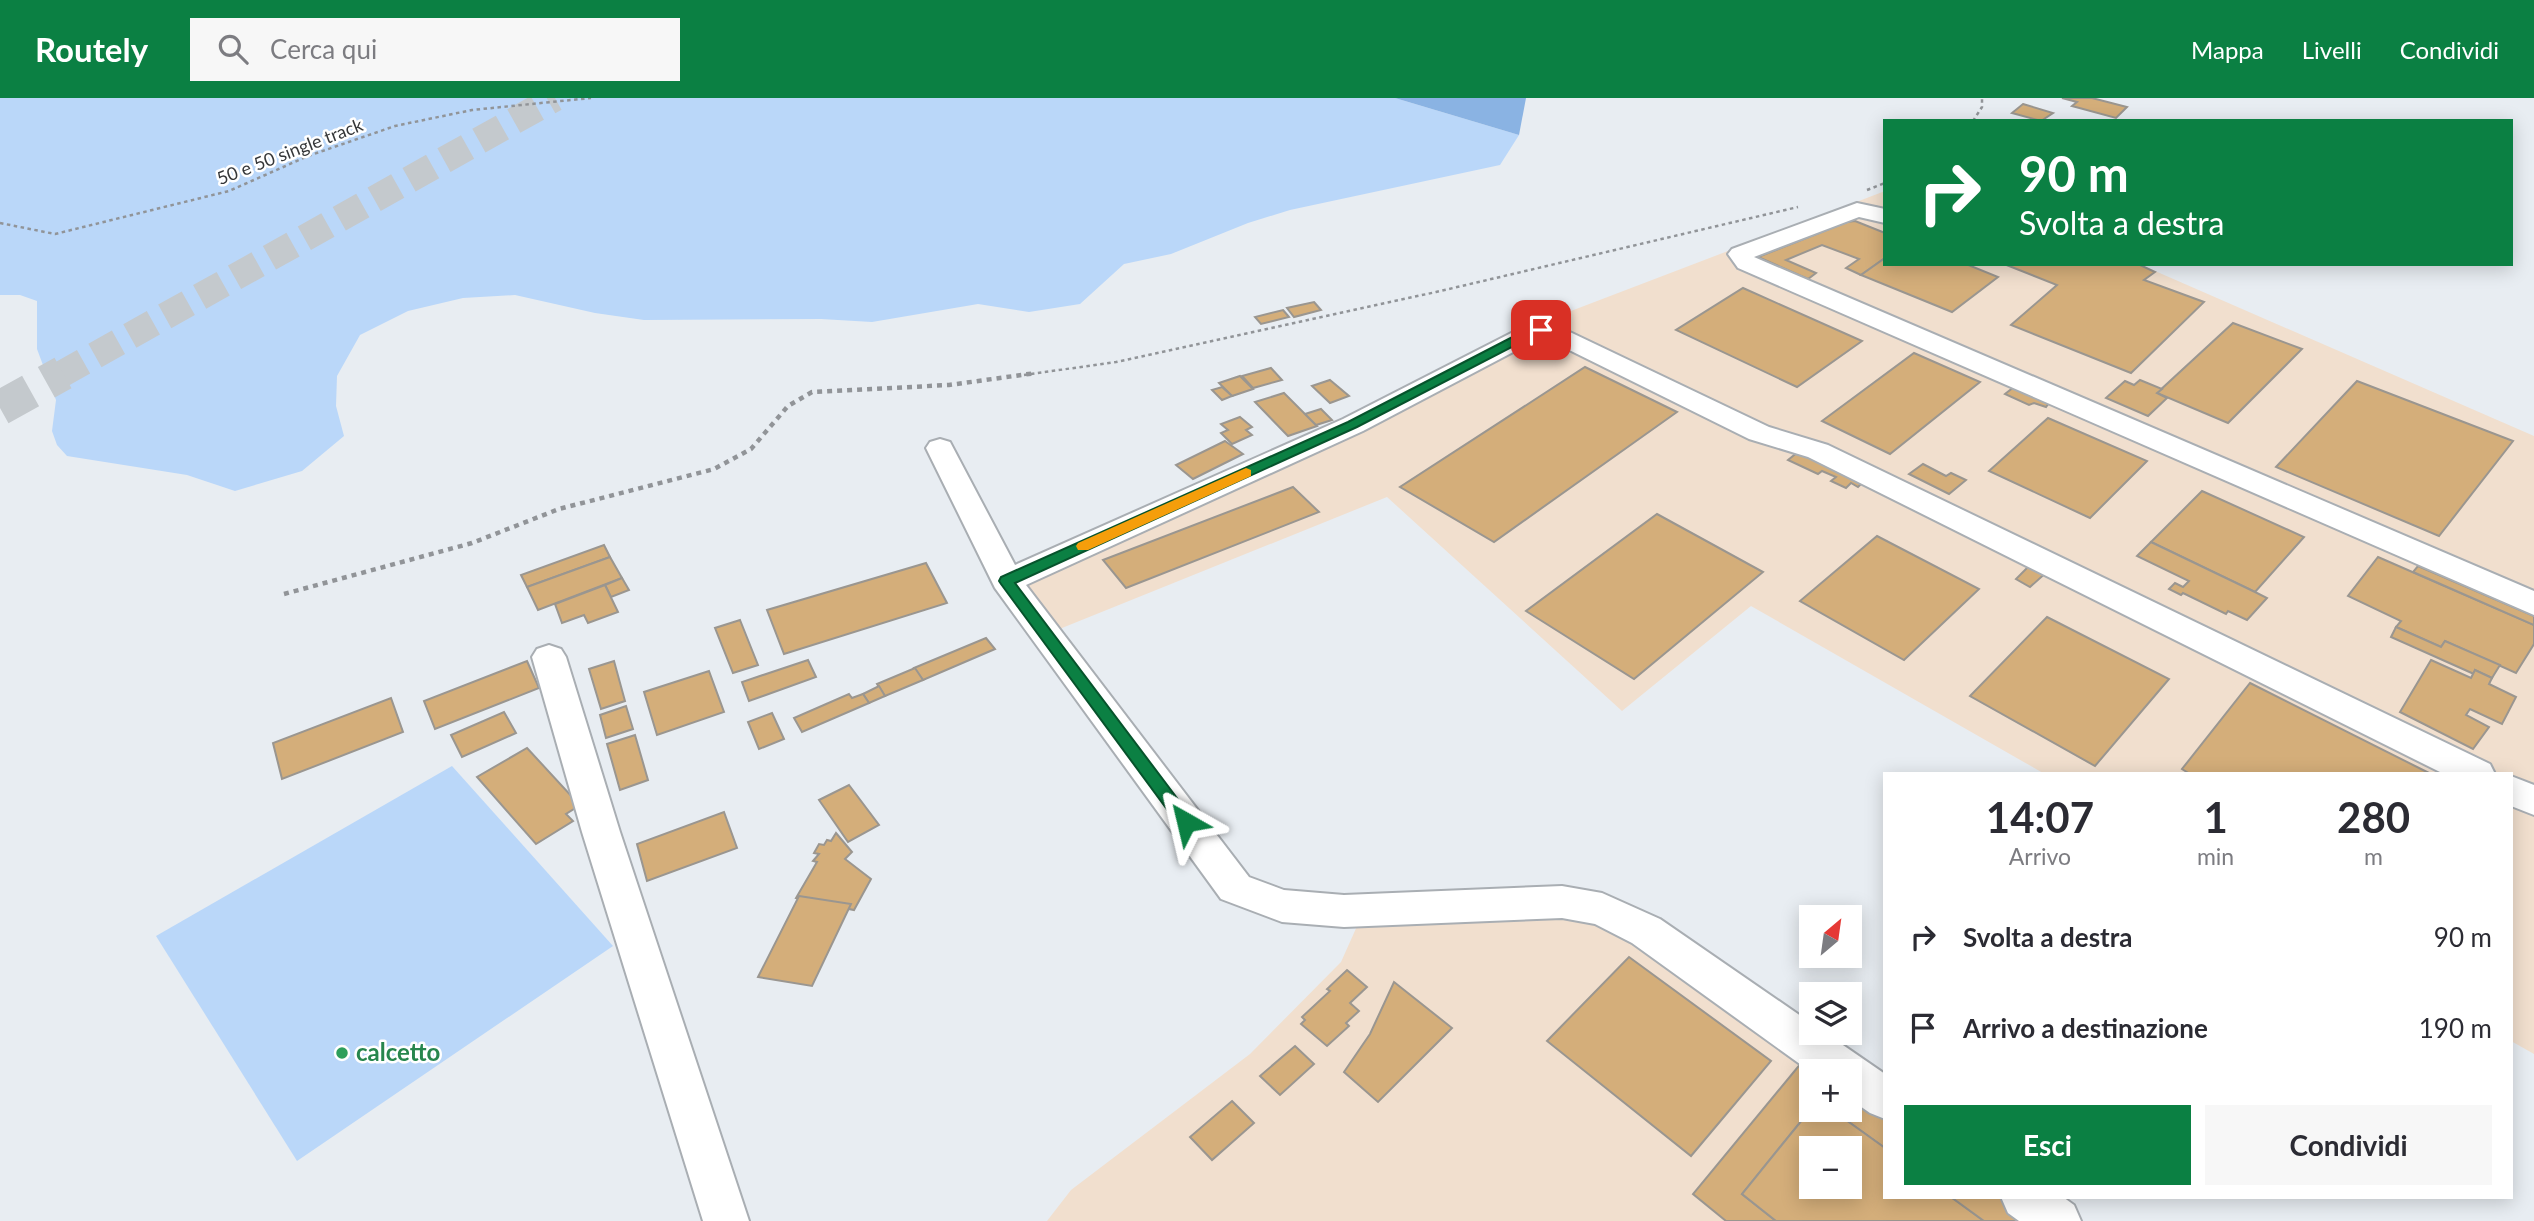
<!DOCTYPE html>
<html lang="it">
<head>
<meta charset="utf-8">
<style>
	body { margin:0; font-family:Lato,sans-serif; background:#f7f7f7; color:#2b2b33; height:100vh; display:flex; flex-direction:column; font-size:26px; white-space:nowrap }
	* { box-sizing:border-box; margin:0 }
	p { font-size:23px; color:#7c7c81 }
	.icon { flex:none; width:38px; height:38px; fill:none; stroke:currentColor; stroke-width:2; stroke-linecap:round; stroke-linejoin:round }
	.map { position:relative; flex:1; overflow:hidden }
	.side { position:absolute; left:1883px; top:674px; width:630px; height:427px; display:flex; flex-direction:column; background:#fff; border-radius:0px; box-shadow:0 4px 18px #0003 }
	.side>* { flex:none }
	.top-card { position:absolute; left:1883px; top:21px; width:630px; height:147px; border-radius:0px; box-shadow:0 4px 18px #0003; background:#0b8043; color:#fff; overflow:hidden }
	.needle { width:46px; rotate:29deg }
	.fabs { position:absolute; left:1799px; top:807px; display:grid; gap:14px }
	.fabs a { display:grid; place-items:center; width:63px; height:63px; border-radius:0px; background:#fff; box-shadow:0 4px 18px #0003; font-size:35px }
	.pin { position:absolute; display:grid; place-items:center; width:60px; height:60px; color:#fff; margin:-30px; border-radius:14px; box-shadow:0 4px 10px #0006 }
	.me { position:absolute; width:77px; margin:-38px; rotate:323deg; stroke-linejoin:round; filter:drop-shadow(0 0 5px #0008) }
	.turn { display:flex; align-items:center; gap:24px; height:147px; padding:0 21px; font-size:32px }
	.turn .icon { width:91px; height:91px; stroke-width:2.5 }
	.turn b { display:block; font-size:49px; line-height:60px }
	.eta { display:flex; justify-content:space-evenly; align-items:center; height:119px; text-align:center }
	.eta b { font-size:42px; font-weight:700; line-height:49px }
	.primary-button { display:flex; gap:14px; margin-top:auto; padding:14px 21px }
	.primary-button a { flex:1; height:80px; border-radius:0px; background:#0b8043; color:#fff; font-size:28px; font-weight:700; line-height:80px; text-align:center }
	.primary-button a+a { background:#f7f7f7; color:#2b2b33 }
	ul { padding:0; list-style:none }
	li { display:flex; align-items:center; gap:21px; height:91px; padding:0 21px }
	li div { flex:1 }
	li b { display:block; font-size:26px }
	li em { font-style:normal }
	header { display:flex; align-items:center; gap:42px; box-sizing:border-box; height:98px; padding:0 35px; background:#0b8043; color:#fff }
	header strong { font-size:33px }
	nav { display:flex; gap:38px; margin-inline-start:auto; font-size:24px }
	.search { width:490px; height:63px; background:#f7f7f7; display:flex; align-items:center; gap:18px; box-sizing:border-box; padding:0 24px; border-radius:0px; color:#7c7c81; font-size:26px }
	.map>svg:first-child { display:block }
	.industrial { fill:#f1dfce; fill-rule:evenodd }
	.green { fill:#bad7f9 }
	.forest { fill:#8ab3e3 }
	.building { fill:#d4ae7a; stroke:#9a9690; stroke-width:2; fill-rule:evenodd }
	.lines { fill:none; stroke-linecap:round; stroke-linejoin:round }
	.major-tunnel-far1 { stroke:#c4c9cd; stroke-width:27; stroke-dasharray:27 13; stroke-linecap:butt }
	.major-tunnel { stroke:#c4c9cd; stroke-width:35; stroke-dasharray:35 18; stroke-linecap:butt }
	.minor-casing { stroke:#a9aeb3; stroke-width:4 }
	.path-far1 { stroke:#919498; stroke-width:2.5; stroke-dasharray:3.5 3.5; stroke-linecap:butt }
	.path { stroke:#919498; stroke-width:4.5; stroke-dasharray:5 5; stroke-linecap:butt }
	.minor { fill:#fff; fill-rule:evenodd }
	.route { fill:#0b8043; stroke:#07532c; stroke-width:2 }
	.slow { fill:#f59e0b }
	.leisure-dot { fill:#2e9e5b; stroke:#fff; stroke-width:2.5 }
	.labels { text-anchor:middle; stroke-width:5; stroke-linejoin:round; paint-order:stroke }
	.far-street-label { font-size:18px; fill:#353739; stroke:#fff }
	.near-leisure-label { font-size:24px; font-weight:bold; fill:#27864d; stroke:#fff; text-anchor:start }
</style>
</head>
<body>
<header>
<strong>Routely</strong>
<div class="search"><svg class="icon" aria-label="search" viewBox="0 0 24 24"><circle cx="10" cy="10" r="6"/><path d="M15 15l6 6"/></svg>Cerca qui</div>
<nav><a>Mappa</a><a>Livelli</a><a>Condividi</a></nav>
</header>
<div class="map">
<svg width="2534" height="1123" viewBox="0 0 2534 1123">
	<rect width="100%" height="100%" fill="#e8edf2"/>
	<!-- industrial -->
	<g class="industrial">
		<path d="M1885,93V166H2139L2534,338V956L2511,943V676L2043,675L1751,508L1622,613L1387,399L1057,532L1016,475L1305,341L1550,221Z"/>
		<path d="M1531,816L1593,822L1624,833L1811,973V1012H1850V989L1885,1014V1099L2035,1123H1047L1071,1092L1250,956L1341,864L1358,826ZM1811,1050H1850V1088H1811Z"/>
	</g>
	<!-- green -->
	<g class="green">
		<path d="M0,0H1395L1519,37L1500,67L1290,112L1248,125L1171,156L1124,166L1080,206L1029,214L978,206L872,224L821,221L644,222L595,215L515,197L463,200L408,213L360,237L337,278L336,308L344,338L302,373L235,393L187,377L67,358L57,347L52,333L56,302L37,251V203L20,197H0Z"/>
		<path d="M452,668L613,848L297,1063L156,838Z"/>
	</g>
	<!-- forest -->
	<path class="forest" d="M1395,0H1526L1519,37Z"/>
	<!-- building -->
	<g class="building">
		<path d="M2062,0H2092L2127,9L2116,20L2072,8L2077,4Z"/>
		<path d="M2023,6L2053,15L2041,23L2012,15Z"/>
		<path d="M1855,123L1885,135V160L1861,177L1846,170L1859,161L1822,147L1786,162L1816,175L1808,181L1758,159L1847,124Z"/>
		<path d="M1885,160V166H1966L1998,179L1952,214L1861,177Z"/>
		<path d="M2004,166H2138L2155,174L2144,182L2204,204L2131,275L2011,227L2057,187Z"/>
		<path d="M1743,190L1862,243L1797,289L1676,232Z"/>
		<path d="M1314,204L1321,212L1294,219L1287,210Z"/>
		<path d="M1283,212L1289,219L1261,226L1255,219Z"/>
		<path d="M2233,225L2302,251L2228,325L2157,295Z"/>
		<path d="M1914,255L1980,284L1890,356L1822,323Z"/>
		<path d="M1585,269L1677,314L1494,444L1400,389Z"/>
		<path d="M1271,270L1282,282L1253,290L1242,278Z"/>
		<path d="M1240,278L1253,291L1232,298L1219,285Z"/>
		<path d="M1330,282L1349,298L1330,305L1312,288Z"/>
		<path d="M2140,282L2162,291L2157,295L2167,300L2148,318L2106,300L2125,283L2134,287Z"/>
		<path d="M2357,283L2513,343L2439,438L2276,369Z"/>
		<path d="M1222,289L1232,298L1222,302L1212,292Z"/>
		<path d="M2014,289L2049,305L2046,309L2034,305L2029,307L2005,296Z"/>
		<path d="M1284,295L1317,328L1288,338L1255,304Z"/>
		<path d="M1321,311L1332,322L1316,327L1305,316Z"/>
		<path d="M1240,319L1252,329L1246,332L1252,337L1232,346L1221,335L1228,332L1221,326Z"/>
		<path d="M2048,320L2147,363L2090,420L1989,373Z"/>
		<path d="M1225,343L1243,356L1193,381L1176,367Z"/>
		<path d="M1798,354L1863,384L1858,389L1851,385L1846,390L1831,383L1836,379L1822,373L1818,376L1788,362Z"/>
		<path d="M1923,366L1946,378L1951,375L1966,382L1949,396L1909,376Z"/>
		<path d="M1293,389L1319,414L1126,490L1103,462Z"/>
		<path d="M2202,393L2304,439L2255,494L2151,444Z"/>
		<path d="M1657,416L1763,474L1634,581L1526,513Z"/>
		<path d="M1877,438L1979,491L1904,562L1800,503Z"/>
		<path d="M2151,444L2255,494L2267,500L2247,522L2228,513L2226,516L2183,495L2181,497L2169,491L2175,485L2183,489L2189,483L2137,458Z"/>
		<path d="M604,447L610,459L527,489L521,477Z"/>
		<path d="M610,459L622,480L538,512L527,489Z"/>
		<path d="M2378,459L2534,527V546L2516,575L2445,543L2441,549L2396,529L2401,523L2348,498Z"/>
		<path d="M926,465L947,505L784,556L767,512Z"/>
		<path d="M2032,465L2048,473L2030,489L2016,481Z"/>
		<path d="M2418,468L2534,518V527L2413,474Z"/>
		<path d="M622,480L629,492L611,499L605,487Z"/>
		<path d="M605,487L618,514L588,525L584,517L562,525L555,506Z"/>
		<path d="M2047,519L2169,581L2095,668L1970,598Z"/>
		<path d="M740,522L758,567L733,575L715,530Z"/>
		<path d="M2396,529L2441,549L2445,543L2500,567L2492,580L2475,572L2474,576L2391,539Z"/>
		<path d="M986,540L995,551L923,582L914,570Z"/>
		<path d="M808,562L816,579L749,603L742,584Z"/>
		<path d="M2431,562L2471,580L2475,572L2492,580L2489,586L2516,599L2502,626L2470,611L2466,617L2489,629L2473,651L2400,614Z"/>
		<path d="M527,563L539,590L435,631L424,603Z"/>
		<path d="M614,563L625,603L601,611L589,571Z"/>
		<path d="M915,570L923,582L885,598L877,586Z"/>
		<path d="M709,573L724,614L657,637L644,594Z"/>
		<path d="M2250,585L2431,676H2190L2182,671Z"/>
		<path d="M879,588L885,598L869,605L863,596Z"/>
		<path d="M849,596L852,600L863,596L869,605L802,634L794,620Z"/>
		<path d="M391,600L403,634L282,681L273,645Z"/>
		<path d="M626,608L633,631L606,640L600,617Z"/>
		<path d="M504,614L516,635L462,659L451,637Z"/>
		<path d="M772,615L784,641L759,651L748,624Z"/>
		<path d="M635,637L648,682L620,692L607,646Z"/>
		<path d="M527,650L575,702L577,709L566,716L573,723L536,746L477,679Z"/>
		<path d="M849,687L879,727L848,744L819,702Z"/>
		<path d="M724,714L737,750L647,783L637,746Z"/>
		<path d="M836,735L852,754L845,761L871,781L854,812L796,800L817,764L813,763L819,756L814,755L819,746L824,747L827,742L831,743Z"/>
		<path d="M799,798L851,806L812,888L758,879Z"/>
		<path d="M1629,859L1771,963L1691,1058L1547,943Z"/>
		<path d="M1347,872L1367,889L1350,905L1359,913L1346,925L1349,928L1327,948L1301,926L1305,922L1302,919L1330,893L1327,891Z"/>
		<path d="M1394,884L1452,930L1378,1004L1344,974L1370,936Z"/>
		<path d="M1295,948L1314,966L1280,997L1260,978Z"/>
		<path d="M1807,958L1811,973V1011L1742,1096L1776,1123H1726L1693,1096Z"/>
		<path d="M1850,989L1885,1014V1050L1832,1012H1850Z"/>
		<path d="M1232,1003L1254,1025L1212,1062L1190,1039Z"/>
		<path d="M1811,1011L1832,1012L1885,1050V1099H1951L1984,1123H1776L1742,1096ZM1811,1050H1850V1088H1811Z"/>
		<path d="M1951,1099H2002L2035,1123H1984Z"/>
	</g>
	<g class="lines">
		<!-- major-tunnel-far1 -->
		<path class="major-tunnel-far1" d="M60,277L555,0"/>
		<!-- major-tunnel -->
		<path class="major-tunnel" d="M0,310L63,275"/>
		<!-- minor casing -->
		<g class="minor-casing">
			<g id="minor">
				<path d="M1857,105L1885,111V125L1859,119L1754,159L2534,493V517L1738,170L1728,156L1732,151Z"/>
				<path d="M1551,225L1769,329L1828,347L2490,666L2495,676H2444L1808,359L1749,341L1547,241L1536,242L1363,333L1026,487L1249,779L1284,792L1344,797L1562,788L1602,795L1660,821L1811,925V934H1824L1885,976V1021L1870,1015L1850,1001V973L1811,974L1632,845L1595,826L1562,820L1344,829L1282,824L1221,801L995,490L926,350L930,344L940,341L950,344L1015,467L1343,321L1521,230Z"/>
				<path d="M549,547L561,551L566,559L620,734L749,1123H703L582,734L532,559L537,551Z"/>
				<path d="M2511,678L2534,687V717L2511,708Z"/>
				<path d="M2001,1099H2063L2074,1107L2081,1123H2019L2008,1115Z"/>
			</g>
		</g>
		<!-- path-far1 -->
		<g class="path-far1">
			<path d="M1973,23L1982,9V0"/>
			<path d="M1867,92L1885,85"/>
			<path d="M0,125L55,136L229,93L308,58L395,28L472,12L591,0"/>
			<path d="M1024,277L1116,264L1436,194L1798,109"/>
		</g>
		<!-- path -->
		<path class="path" d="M284,496L472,445L559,411L714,371L751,351L788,308L812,294L949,287L1036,275"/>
		<!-- minor -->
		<use href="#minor" class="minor"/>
	</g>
	<!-- route -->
	<path class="route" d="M1541,228L1548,232L1546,234L1535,237L1357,329L1015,485L1195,724L1192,729H1180L1001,486L999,483L1001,479L1348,324L1526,232Z"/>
	<!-- slow -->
	<path class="slow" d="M1246,370L1251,372V378L1088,452H1078L1076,448L1078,445Z"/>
	<!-- markers -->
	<circle class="leisure-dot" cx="342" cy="955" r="7"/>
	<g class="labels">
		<!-- far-street labels -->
		<g class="far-street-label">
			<text transform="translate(290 54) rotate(-21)" y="6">50 e 50 single track</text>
		</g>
		<!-- near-leisure labels -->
		<g class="near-leisure-label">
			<text x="356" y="963">calcetto</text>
		</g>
	</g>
</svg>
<div class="fabs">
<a><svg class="needle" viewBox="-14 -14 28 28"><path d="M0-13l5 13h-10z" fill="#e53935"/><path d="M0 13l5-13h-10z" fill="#7c7c81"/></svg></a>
<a><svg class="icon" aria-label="layers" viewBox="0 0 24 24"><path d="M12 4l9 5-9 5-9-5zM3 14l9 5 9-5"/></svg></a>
<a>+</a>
<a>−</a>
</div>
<div class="pin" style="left:1541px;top:232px;background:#d93025"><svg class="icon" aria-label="arrive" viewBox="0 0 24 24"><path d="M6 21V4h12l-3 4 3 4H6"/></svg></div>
<svg class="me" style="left:1186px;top:724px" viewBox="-20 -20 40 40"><path d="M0-17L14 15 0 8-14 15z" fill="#0b8043" stroke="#fff" stroke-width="4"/></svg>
<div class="top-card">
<div class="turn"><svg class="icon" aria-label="right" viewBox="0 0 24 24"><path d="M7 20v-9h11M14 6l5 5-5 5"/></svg><div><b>90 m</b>Svolta a destra</div></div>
</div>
<section class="side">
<div class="eta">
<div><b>14:07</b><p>Arrivo</p></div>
<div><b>1</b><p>min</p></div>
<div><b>280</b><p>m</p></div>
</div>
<ul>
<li><svg class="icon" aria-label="right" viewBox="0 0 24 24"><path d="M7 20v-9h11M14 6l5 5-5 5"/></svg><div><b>Svolta a destra</b></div><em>90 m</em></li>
<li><svg class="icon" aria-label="arrive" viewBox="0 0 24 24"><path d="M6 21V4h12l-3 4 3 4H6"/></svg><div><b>Arrivo a destinazione</b></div><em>190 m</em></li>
</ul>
<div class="primary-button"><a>Esci</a><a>Condividi</a></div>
</section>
</div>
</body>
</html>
